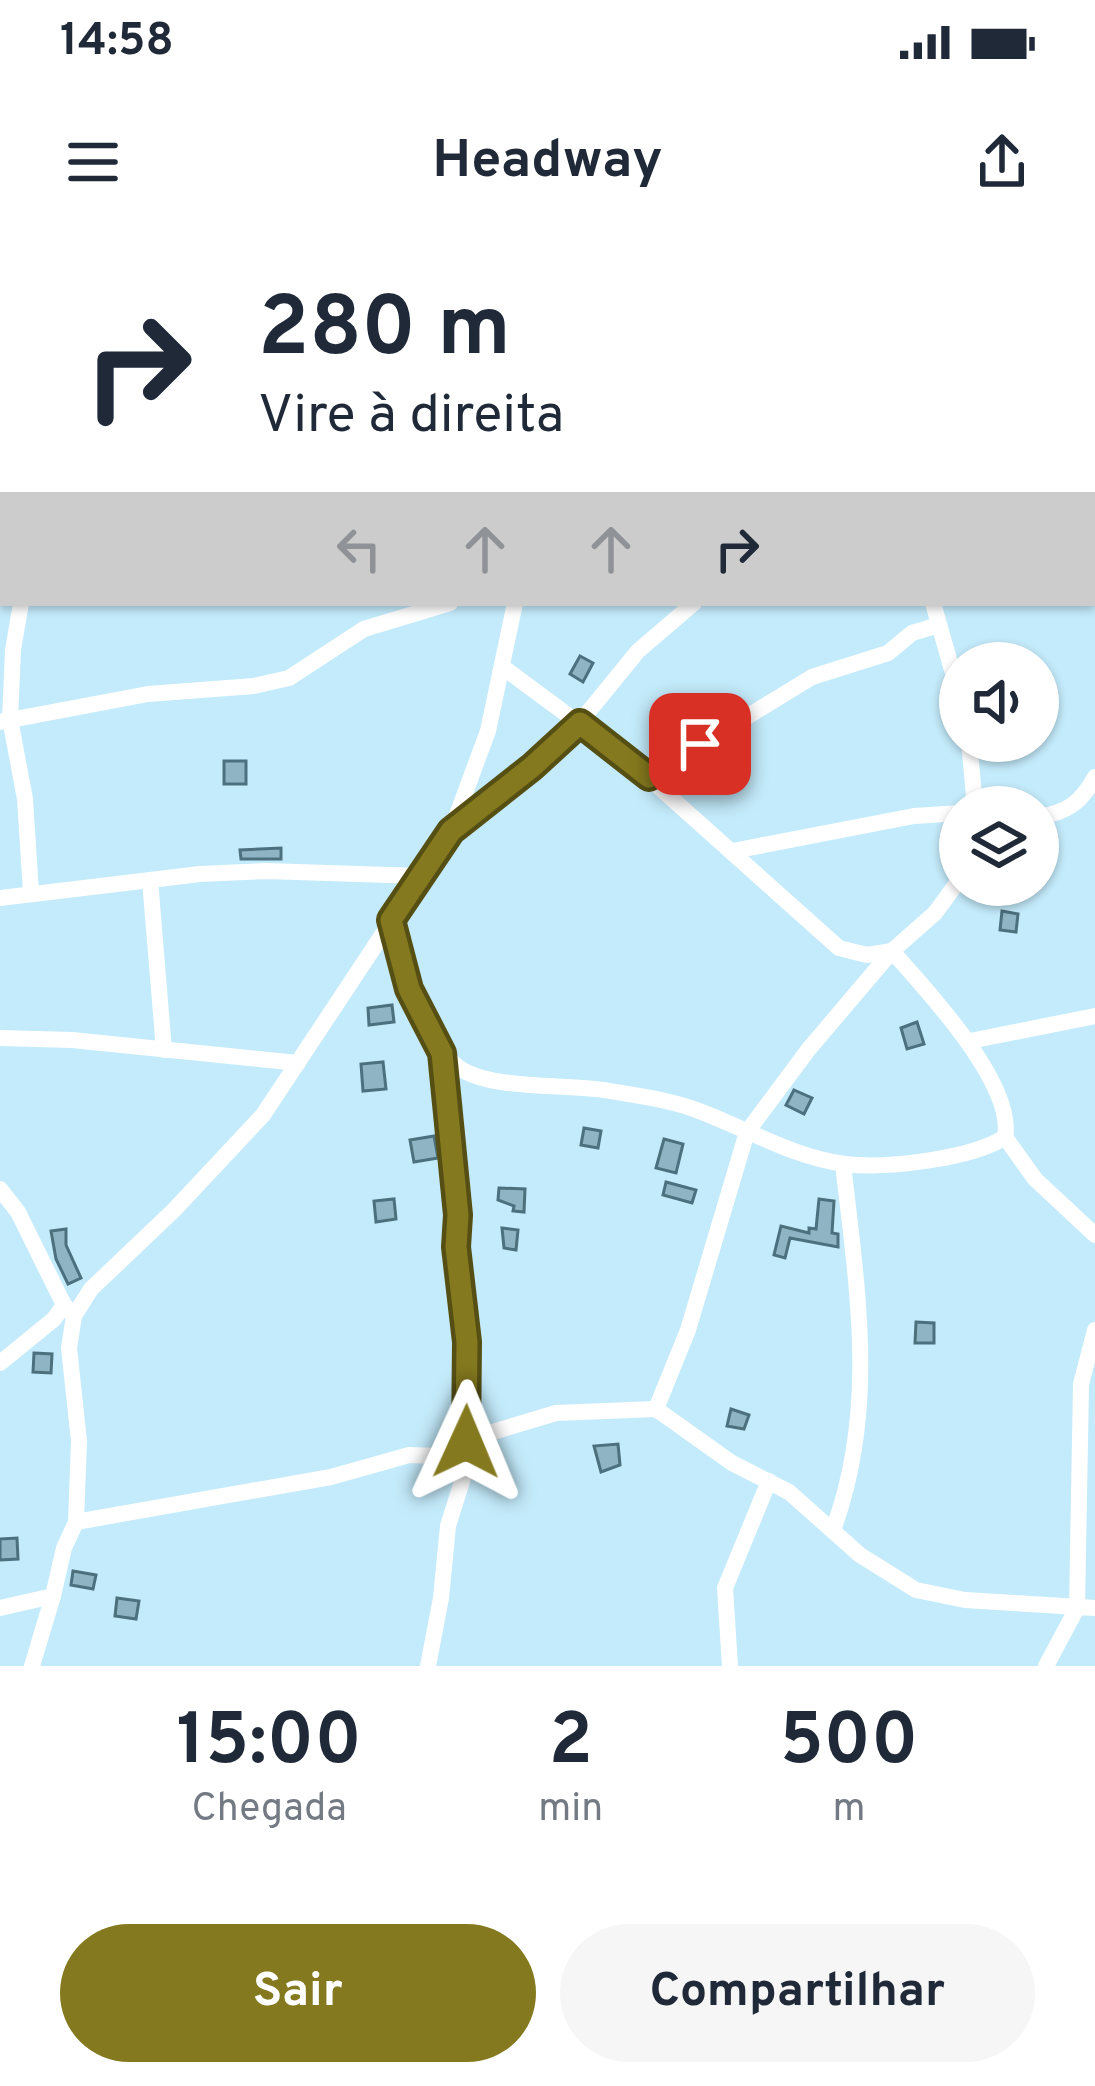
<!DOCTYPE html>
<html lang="pt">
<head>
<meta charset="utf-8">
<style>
	body { margin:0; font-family:Overpass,sans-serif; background:#f6f6f7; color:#1f2937; height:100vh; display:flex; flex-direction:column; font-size:45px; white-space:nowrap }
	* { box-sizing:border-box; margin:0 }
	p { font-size:39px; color:#747a83 }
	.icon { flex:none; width:66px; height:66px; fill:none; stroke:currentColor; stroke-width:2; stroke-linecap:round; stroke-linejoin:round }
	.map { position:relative; height:1426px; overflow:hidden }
	.side { display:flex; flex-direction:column; background:#fff; flex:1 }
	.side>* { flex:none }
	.banner { position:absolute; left:0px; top:0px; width:1095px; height:366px; box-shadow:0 3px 9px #0004; background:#fff; color:#1f2937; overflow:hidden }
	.buttons { position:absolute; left:939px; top:402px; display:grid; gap:24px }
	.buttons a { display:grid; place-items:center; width:120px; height:120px; border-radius:50%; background:#fff; box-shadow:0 3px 9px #0004; font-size:60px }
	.pin { position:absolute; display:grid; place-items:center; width:102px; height:102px; color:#fff; margin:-51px; border-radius:24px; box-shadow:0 6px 18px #0006 }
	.me { position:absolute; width:132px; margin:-66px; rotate:1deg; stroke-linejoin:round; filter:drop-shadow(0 0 9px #0008) }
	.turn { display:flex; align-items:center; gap:42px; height:252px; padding:0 60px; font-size:54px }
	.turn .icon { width:156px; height:156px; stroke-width:2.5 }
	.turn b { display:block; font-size:84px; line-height:102px }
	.lanes { display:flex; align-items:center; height:114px; padding:0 60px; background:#0003; justify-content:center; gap:60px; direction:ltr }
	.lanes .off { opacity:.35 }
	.eta { display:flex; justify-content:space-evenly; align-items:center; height:204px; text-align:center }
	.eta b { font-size:72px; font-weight:700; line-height:84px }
	.action { display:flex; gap:24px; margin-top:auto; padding:24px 60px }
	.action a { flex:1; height:138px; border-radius:72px; background:#84791e; color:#fff; font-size:48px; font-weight:700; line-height:138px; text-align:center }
	.action a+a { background:#f6f6f7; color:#1f2937 }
	.status { display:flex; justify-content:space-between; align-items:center; height:84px; padding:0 60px; background:#fff; direction:ltr }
	.status svg { height:33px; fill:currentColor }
	header { display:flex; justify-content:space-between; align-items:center; height:156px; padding:0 60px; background:#fff; font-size:54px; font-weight:700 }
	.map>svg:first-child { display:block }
	.building { fill:#8fb5c4; stroke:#4c707e; stroke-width:3 }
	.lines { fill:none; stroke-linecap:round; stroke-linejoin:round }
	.minor { stroke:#fff; stroke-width:16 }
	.route-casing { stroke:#564f14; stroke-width:30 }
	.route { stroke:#84791e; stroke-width:21 }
</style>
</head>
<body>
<div class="status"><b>14:58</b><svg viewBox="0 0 49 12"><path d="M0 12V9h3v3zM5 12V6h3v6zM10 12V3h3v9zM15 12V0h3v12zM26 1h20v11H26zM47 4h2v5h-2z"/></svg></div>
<header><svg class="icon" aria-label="menu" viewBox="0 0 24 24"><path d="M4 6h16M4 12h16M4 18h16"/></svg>Headway<svg class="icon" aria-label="share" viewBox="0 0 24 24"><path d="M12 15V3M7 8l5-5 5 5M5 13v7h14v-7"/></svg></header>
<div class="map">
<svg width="1095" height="1426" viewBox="0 0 1095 1426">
	<rect width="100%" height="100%" fill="#c4ebfb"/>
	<!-- building -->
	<g class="building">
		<path d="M580,416L593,423L583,442L570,434Z"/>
		<rect x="224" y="521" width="22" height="23"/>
		<path d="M281,608V619H241L240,610Z"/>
		<path d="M1002,671L1018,674L1016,692L1000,690Z"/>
		<path d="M392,765L394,782L369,785L368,768Z"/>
		<path d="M917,782L924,804L907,809L901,788Z"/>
		<path d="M383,822L386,849L363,851L361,824Z"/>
		<path d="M794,850L812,858L804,874L786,865Z"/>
		<path d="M584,888L601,891L598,908L581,905Z"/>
		<path d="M434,896L438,918L414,922L410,900Z"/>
		<path d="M664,899L683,904L676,933L656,928Z"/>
		<path d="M666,942L696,950L692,963L663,955Z"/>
		<path d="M499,948L525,949L524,972L513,971L514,966L498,960Z"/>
		<path d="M394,959L396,979L376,982L374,961Z"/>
		<path d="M819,959L834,961L832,993L838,994V1007L790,998L785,1018L774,1015L781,986L809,993V988L816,989Z"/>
		<path d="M502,988L518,990L516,1010L504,1008Z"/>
		<path d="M66,989V1005L81,1038L68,1044L56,1019L51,991Z"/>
		<path d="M916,1082L934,1083V1103H915Z"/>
		<path d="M34,1113L52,1114L51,1133L33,1132Z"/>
		<path d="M731,1169L749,1175L744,1189L727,1186Z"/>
		<path d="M618,1204L620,1225L601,1232L594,1206Z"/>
		<path d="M17,1298L18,1319L0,1320V1299Z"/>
		<path d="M73,1331L96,1335L93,1349L71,1345Z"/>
		<path d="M117,1358L139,1361L136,1379L115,1376Z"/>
	</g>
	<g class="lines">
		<!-- minor -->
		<g class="minor">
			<path d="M475,0V3"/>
			<path d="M842,0L847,3"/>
			<path d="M717,3V0"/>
			<path d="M1092,168L1095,170"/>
			<path d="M0,230H3"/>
			<path d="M1092,292H1095"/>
			<path d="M21,363L13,410L10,479L25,559L31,653"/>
			<path d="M933,363L960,458"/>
			<path d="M0,482L148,454L254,446L289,438L364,389L450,363"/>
			<path d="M969,501L975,567"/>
			<path d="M649,537L812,437L888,413L912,393L939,385"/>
			<path d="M1038,577C1066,573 1081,563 1095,537"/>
			<path d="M452,591L567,498L638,411L694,363"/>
			<path d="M733,611L914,576L960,573"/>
			<path d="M150,640L164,810"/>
			<path d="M0,658L200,634L266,631L420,636"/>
			<path d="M391,680C414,729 410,791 458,827C490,851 568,843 610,851C639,856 671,860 699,871C747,889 793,917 845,924C885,929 972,919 1005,897C1015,843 926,750 892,711L867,715L839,708L631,522L504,428"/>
			<path d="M0,798L72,800L298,823"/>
			<path d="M970,801L1095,776"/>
			<path d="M442,813L458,975L456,1007L467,1101V1202"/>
			<path d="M1005,897L1035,939L1095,995"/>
			<path d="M0,949L18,972L64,1065L74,1076"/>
			<path d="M0,1123L54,1079L64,1065"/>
			<path d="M656,1169L688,1090L747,892L808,810L892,711L935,673L960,639"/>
			<path d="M76,1282L331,1237L409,1215L438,1216L476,1197L556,1173L656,1169L732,1223L789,1252L860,1315L916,1350L965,1360L1095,1368"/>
			<path d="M833,1290C878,1169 857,1048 843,924"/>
			<path d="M0,1368L53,1356L64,1308L76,1282L79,1201L69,1108L74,1076L91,1049L174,970L263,875L451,591L488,491L515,363"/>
			<path d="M32,1426L53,1356"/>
			<path d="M428,1426L441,1358L448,1286L476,1197"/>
			<path d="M730,1426L725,1348L769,1241"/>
			<path d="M1046,1426L1077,1368L1081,1144L1095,1090"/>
		</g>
	</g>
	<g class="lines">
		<!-- route casing -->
		<g class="route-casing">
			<path id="route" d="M466,1202L467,1102L456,1007L458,975L442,813L409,749L391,680L451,591L532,527L580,483L649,537L700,504"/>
		</g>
		<!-- route -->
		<use href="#route" class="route"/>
	</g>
</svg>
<div class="buttons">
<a><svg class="icon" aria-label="sound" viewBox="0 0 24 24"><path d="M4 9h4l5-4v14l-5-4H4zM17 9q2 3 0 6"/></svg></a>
<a><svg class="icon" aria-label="layers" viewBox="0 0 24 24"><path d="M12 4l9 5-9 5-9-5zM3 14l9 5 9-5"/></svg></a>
</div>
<div class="pin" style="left:700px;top:504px;background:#d93025"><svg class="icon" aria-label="arrive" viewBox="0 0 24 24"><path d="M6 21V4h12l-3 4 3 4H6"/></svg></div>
<svg class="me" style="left:466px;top:1202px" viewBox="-20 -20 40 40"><path d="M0-17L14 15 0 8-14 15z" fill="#84791e" stroke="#fff" stroke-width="4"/></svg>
<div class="banner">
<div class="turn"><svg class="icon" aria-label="right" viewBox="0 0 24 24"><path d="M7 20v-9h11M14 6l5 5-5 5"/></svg><div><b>280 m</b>Vire à direita</div></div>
<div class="lanes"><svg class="icon off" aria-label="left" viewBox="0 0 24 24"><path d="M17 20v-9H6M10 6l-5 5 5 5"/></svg><svg class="icon off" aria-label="ahead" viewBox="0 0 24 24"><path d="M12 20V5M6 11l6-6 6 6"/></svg><svg class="icon off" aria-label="ahead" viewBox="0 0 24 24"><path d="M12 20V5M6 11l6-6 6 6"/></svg><svg class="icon" aria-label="right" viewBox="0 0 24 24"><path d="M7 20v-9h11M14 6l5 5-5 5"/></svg></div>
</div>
</div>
<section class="side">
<div class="eta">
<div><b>15:00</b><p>Chegada</p></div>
<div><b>2</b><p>min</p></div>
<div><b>500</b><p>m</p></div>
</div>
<div class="action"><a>Sair</a><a>Compartilhar</a></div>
</section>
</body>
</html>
